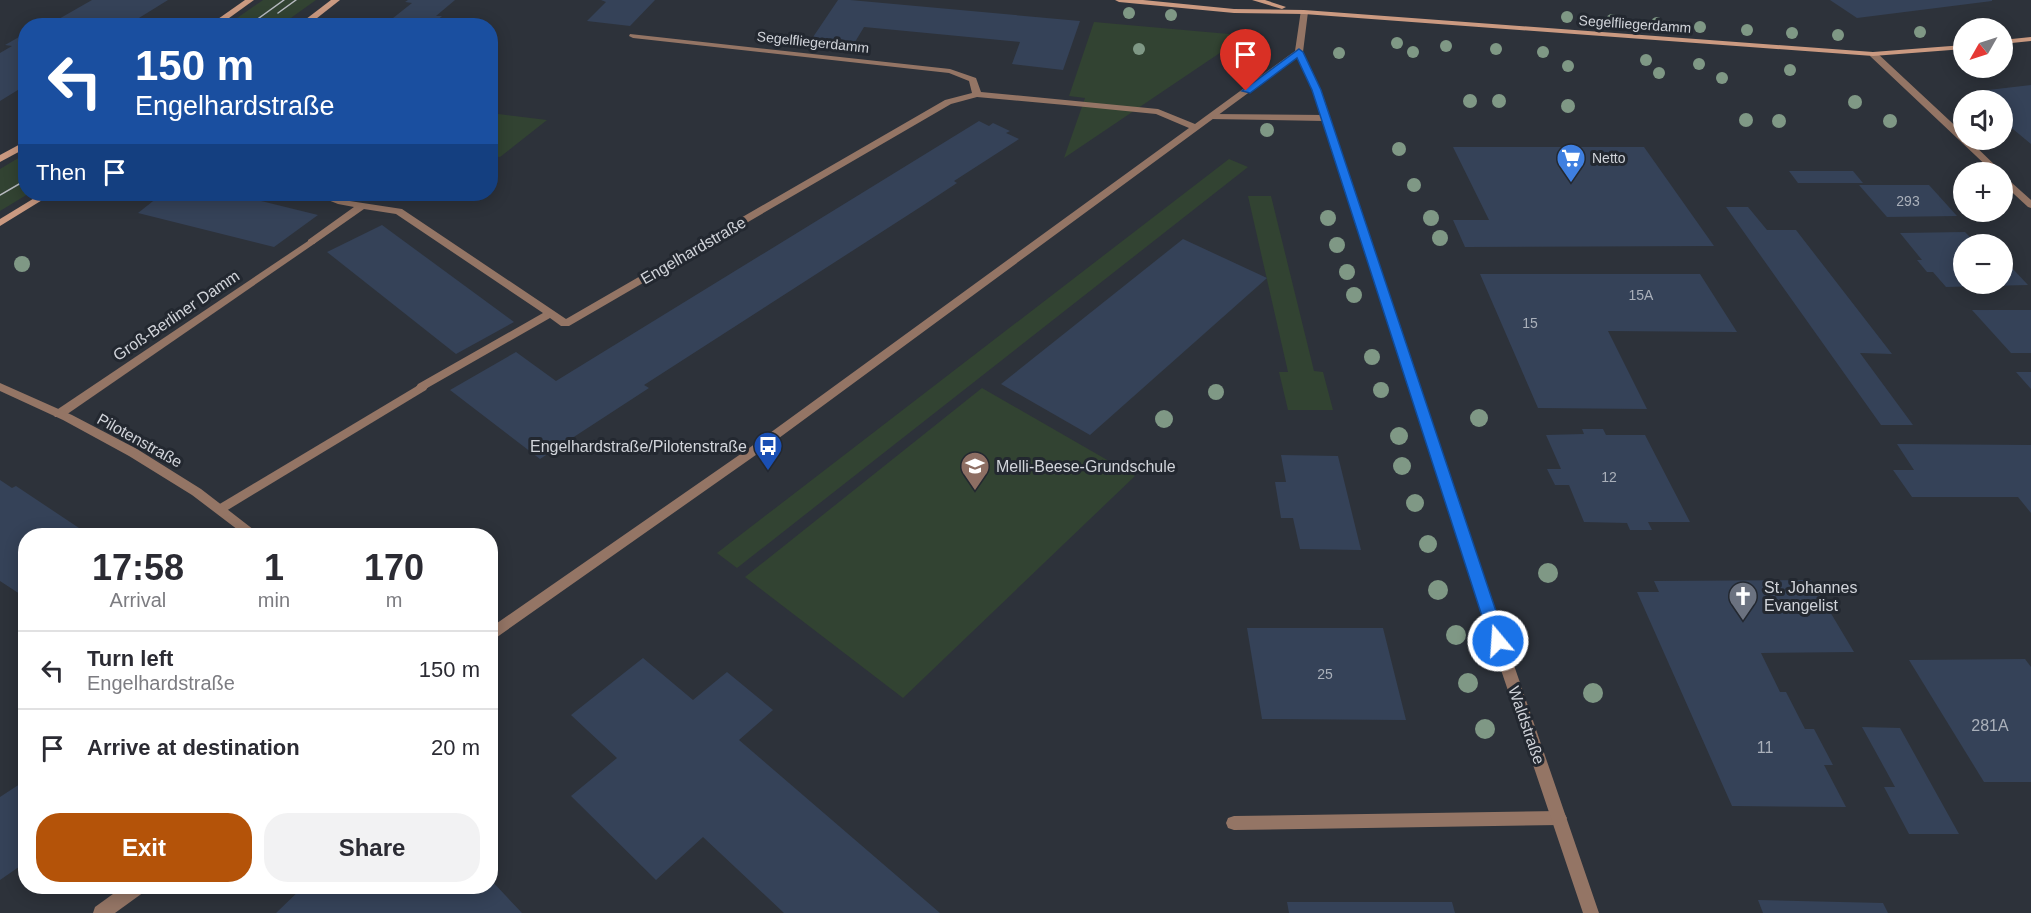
<!DOCTYPE html>
<html lang="en">
<head>
<meta charset="utf-8">
<style>
	body { margin:0; font-family:Arial,sans-serif; background:#f2f2f3; color:#2b2b33; height:100vh; display:flex; flex-direction:column; font-size:22px; white-space:nowrap }
	* { box-sizing:border-box; margin:0 }
	p { font-size:20px; color:#7c7c81 }
	.icon { flex:none; width:33px; height:33px; fill:none; stroke:currentColor; stroke-width:2; stroke-linecap:round; stroke-linejoin:round }
	.map { position:relative; flex:1; overflow:hidden }
	.panel { position:absolute; left:18px; top:528px; width:480px; height:366px; display:flex; flex-direction:column; background:#fff; border-radius:24px; box-shadow:0 3px 15px #0003 }
	.panel>* { flex:none }
	.hud { position:absolute; left:18px; top:18px; width:480px; height:183px; border-radius:24px; box-shadow:0 3px 15px #0003; background:#1a4fa0; color:#fff; overflow:hidden }
	.needle { width:39px; rotate:231deg }
	.fabs { position:absolute; left:1953px; top:18px; display:grid; gap:12px }
	.fabs a { display:grid; place-items:center; width:60px; height:60px; border-radius:50%; background:#fff; box-shadow:0 3px 15px #0003; font-size:30px }
	.pin { position:absolute; display:grid; place-items:center; width:51px; height:51px; color:#fff; margin:-62px -26px; border-radius:50% 50% 50% 0; rotate:-45deg; box-shadow:0 0 6px #0007 }
	.pin .icon { rotate:45deg }
	.me { position:absolute; width:66px; margin:-33px; rotate:342deg; stroke-linejoin:round; filter:drop-shadow(0 0 4px #0008) }
	.turn { display:flex; align-items:center; gap:21px; height:126px; padding:0 18px; font-size:27px }
	.turn .icon { width:78px; height:78px; stroke-width:2.5 }
	.turn b { display:block; font-size:42px; line-height:51px }
	.then { display:flex; align-items:center; height:57px; padding:0 18px; background:#0003; gap:12px; font-size:22px }
	.eta { display:flex; justify-content:space-evenly; align-items:center; height:102px; text-align:center }
	.eta b { font-size:36px; font-weight:800; line-height:42px }
	.button { display:flex; gap:12px; margin-top:auto; padding:12px 18px }
	.button a { flex:1; height:69px; border-radius:24px; background:#b45309; color:#fff; font-size:24px; font-weight:800; line-height:69px; text-align:center }
	.button a+a { background:#f2f2f3; color:#2b2b33 }
	ul { padding:0; list-style:none }
	li { display:flex; align-items:center; gap:18px; height:78px; padding:0 18px; border-top:2px solid #e1e1e2 }
	li div { flex:1 }
	li b { display:block; font-size:22px }
	li em { font-style:normal }
	.map>svg:first-child { display:block }
	.green { fill:#324332 }
	.building { fill:#354258 }
	.lines { fill:none; stroke-linecap:round; stroke-linejoin:round }
	.service { fill:#947565; fill-rule:evenodd }
	.minor { fill:#947565; fill-rule:evenodd }
	.tertiary { fill:#947565; fill-rule:evenodd }
	.secondary { fill:#cb9a81; fill-rule:evenodd }
	.tram { stroke:#b7bac0; stroke-width:1.5 }
	.tree { fill:#7f9885 }
	.route { fill:#1a73e8; stroke:#114b97; stroke-width:1.5 }
	.labels { text-anchor:middle; stroke-width:6; stroke-linejoin:round; paint-order:stroke }
	.far-street-label { font-size:14px; fill:#d1d4da; stroke:#232830 }
	.far-poi-label { font-size:14px; fill:#d1d4da; stroke:#232830; text-anchor:start }
	.number-label { font-size:14px; fill:#aab0ba }
	.street-label { font-size:16px; fill:#d1d4da; stroke:#232830 }
	.poi-label { font-size:16px; fill:#d1d4da; stroke:#232830; text-anchor:start }
	.near-number-label { font-size:16px; fill:#aab0ba }
</style>
</head>
<body>
<div class="map">
<svg width="2031" height="913" viewBox="0 0 2031 913">
	<rect width="100%" height="100%" fill="#2d323a"/>
	<!-- green -->
	<g class="green">
		<path d="M263,0H316L281,25H227Z"/>
		<path d="M1094,22L1240,35L1239,40L1064,158L1085,98L1069,96Z"/>
		<path d="M491,113L547,120L500,157L491,156Z"/>
		<path d="M25,154L26,194H28L0,211V169Z"/>
		<path d="M1229,159L1248,167L737,568L717,553Z"/>
		<path d="M1248,196H1271L1314,371L1323,372L1333,410H1288L1279,372H1288Z"/>
		<path d="M982,388L1135,476L903,698L745,577Z"/>
	</g>
	<!-- building -->
	<g class="building">
		<path d="M92,0H168L126,26H39L50,24Z"/>
		<path d="M408,0H455L436,16H442L431,26H383L412,3L405,2Z"/>
		<path d="M601,0H655L630,26L587,21L606,2Z"/>
		<path d="M838,0H850L1080,21L1063,70L1012,64L1020,42L864,27L852,47L809,43Z"/>
		<path d="M1830,0H1992V1L1857,18Z"/>
		<path d="M26,33V85L0,101V53L12,46L5,45Z"/>
		<path d="M2031,85V144L2002,120V100H1981L1971,92Z"/>
		<path d="M979,121L989,126L993,123L1010,131L1006,133L1019,139L954,181L957,183L922,206L644,385L649,388L540,459L450,390L516,352L556,381Z"/>
		<path d="M1453,147H1644L1714,246L1465,247L1453,220H1489Z"/>
		<path d="M1789,171H1853L1863,183H1798Z"/>
		<path d="M1859,185H1929L1957,216L1887,217Z"/>
		<path d="M162,194H233L318,215L274,247L138,213Z"/>
		<path d="M1726,207H1748L1767,230H1796L1892,354L1860,353L1913,425H1881Z"/>
		<path d="M382,225L514,322L456,354L327,252Z"/>
		<path d="M1965,232L1977,244H1964V284H2002V267H2011L2028,285L1946,287L1933,272H1927L1917,260H1922L1900,233Z"/>
		<path d="M1183,239L1267,278L1090,435L1001,384Z"/>
		<path d="M1480,274H1700L1737,332L1608,331L1647,409L1538,408Z"/>
		<path d="M1972,310H2031V353H2011Z"/>
		<path d="M2016,372H2031V389Z"/>
		<path d="M1582,429H1603L1606,435H1645L1690,522H1648L1652,530H1630L1627,523L1584,522L1569,485H1555L1547,469H1561L1546,435L1584,434Z"/>
		<path d="M1897,444L2031,445V513L2018,497H1912L1893,470H1914Z"/>
		<path d="M1281,455L1338,456L1361,550L1300,549L1293,518H1281L1275,482H1286Z"/>
		<path d="M0,480L12,488L16,486L91,536H26V598L0,581Z"/>
		<path d="M1811,580L1854,652L1761,653L1780,692H1786L1805,729H1814L1833,765H1824L1846,807L1732,806L1637,592H1659L1654,581Z"/>
		<path d="M1247,628H1383L1406,720L1262,719Z"/>
		<path d="M643,658L693,700L727,672L773,710L739,740L940,913H784L703,837L656,880L571,796L617,758L571,715Z"/>
		<path d="M2025,659L2031,667V782H1984L1909,660Z"/>
		<path d="M1862,727L1900,728L1959,834H1909L1884,787H1895Z"/>
		<path d="M26,780V862L0,880V797Z"/>
		<path d="M490,879L522,913H276L304,886H490Z"/>
		<path d="M1758,900L1883,903L1888,913H1763Z"/>
		<path d="M1287,902H1452L1455,913H1289Z"/>
	</g>
	<g class="lines">
		<!-- service -->
		<g class="service">
			<path d="M1212,114L1324,115L1328,118L1324,121L1209,119V115Z"/>
			<path d="M311,239L316,242L314,244L63,417H55L53,414L55,411Z"/>
			<path d="M422,383L426,384L428,387L426,390L226,511H218L216,508L218,505Z"/>
			<path d="M1559,811L1564,813L1567,818L1564,823L1559,825L1234,830L1228,828L1226,823L1228,818L1234,816Z"/>
		</g>
		<!-- minor -->
		<g class="minor">
			<path d="M1301,10L1308,12L1303,52L1321,90L1483,575L1599,913H1583L1469,575L1313,90L1297,57L753,457L490,642V628L745,451L1189,128L1156,114L1065,105L977,97L951,104L569,326H561L550,318L422,391L418,390L416,387L418,384L543,313L396,214L364,209L314,244H308V240L354,207L338,204L318,196L317,194H328L343,200L402,209L566,319L945,100L972,93L969,81L949,73L633,38L629,36L630,34L950,69L976,78L981,92L1158,109L1195,124L1295,51Z"/>
			<path d="M0,383L72,415L137,449L201,489L262,536H246L192,495L129,456L63,420L0,391Z"/>
			<path d="M124,886H146L144,892L115,913H93L95,907Z"/>
		</g>
		<!-- tertiary -->
		<g class="tertiary">
			<path d="M1870,52H1876L1964,134V140H1969L2002,172H1993L1870,56Z"/>
			<path d="M2002,174L2031,200V208L2028,207L2002,183Z"/>
		</g>
		<!-- secondary -->
		<g class="secondary">
			<path d="M245,0H254L218,26H208Z"/>
			<path d="M331,0H340L307,26H297Z"/>
			<path d="M1115,0H1143L1234,9L1304,10L1873,52L1964,45V49L1873,56L1304,14L1234,13L1119,2Z"/>
			<path d="M1252,0H1265L1286,7L1282,9Z"/>
			<path d="M2031,37V41L2002,44V40Z"/>
			<path d="M26,141V148L0,162V155Z"/>
			<path d="M41,194H52L0,226V219Z"/>
		</g>
		<!-- tram -->
		<g class="tram">
			<path d="M278,13L296,0"/>
			<path d="M248,26L284,0"/>
			<path d="M0,195L26,180"/>
		</g>
	</g>
	<!-- trees -->
	<g class="tree">
		<circle cx="1129" cy="13" r="6"/>
		<circle cx="1171" cy="15" r="6"/>
		<circle cx="1567" cy="17" r="6"/>
		<circle cx="1612" cy="20" r="6"/>
		<circle cx="1657" cy="23" r="6"/>
		<circle cx="1700" cy="27" r="6"/>
		<circle cx="1747" cy="30" r="6"/>
		<circle cx="1920" cy="32" r="6"/>
		<circle cx="1792" cy="33" r="6"/>
		<circle cx="1838" cy="35" r="6"/>
		<circle cx="1397" cy="43" r="6"/>
		<circle cx="1446" cy="46" r="6"/>
		<circle cx="1139" cy="49" r="6"/>
		<circle cx="1496" cy="49" r="6"/>
		<circle cx="1413" cy="52" r="6"/>
		<circle cx="1543" cy="52" r="6"/>
		<circle cx="1339" cy="53" r="6"/>
		<circle cx="1646" cy="60" r="6"/>
		<circle cx="1699" cy="64" r="6"/>
		<circle cx="1568" cy="66" r="6"/>
		<circle cx="1790" cy="70" r="6"/>
		<circle cx="1659" cy="73" r="6"/>
		<circle cx="1722" cy="78" r="6"/>
		<circle cx="1470" cy="101" r="7"/>
		<circle cx="1499" cy="101" r="7"/>
		<circle cx="1855" cy="102" r="7"/>
		<circle cx="1568" cy="106" r="7"/>
		<circle cx="1746" cy="120" r="7"/>
		<circle cx="1779" cy="121" r="7"/>
		<circle cx="1890" cy="121" r="7"/>
		<circle cx="1267" cy="130" r="7"/>
		<circle cx="1399" cy="149" r="7"/>
		<circle cx="1414" cy="185" r="7"/>
		<circle cx="1328" cy="218" r="8"/>
		<circle cx="1431" cy="218" r="8"/>
		<circle cx="1440" cy="238" r="8"/>
		<circle cx="1337" cy="245" r="8"/>
		<circle cx="22" cy="264" r="8"/>
		<circle cx="1347" cy="272" r="8"/>
		<circle cx="1354" cy="295" r="8"/>
		<circle cx="1372" cy="357" r="8"/>
		<circle cx="1381" cy="390" r="8"/>
		<circle cx="1216" cy="392" r="8"/>
		<circle cx="1479" cy="418" r="9"/>
		<circle cx="1164" cy="419" r="9"/>
		<circle cx="1399" cy="436" r="9"/>
		<circle cx="1402" cy="466" r="9"/>
		<circle cx="1415" cy="503" r="9"/>
		<circle cx="1428" cy="544" r="9"/>
		<circle cx="1548" cy="573" r="10"/>
		<circle cx="1438" cy="590" r="10"/>
		<circle cx="1456" cy="635" r="10"/>
		<circle cx="1468" cy="683" r="10"/>
		<circle cx="1593" cy="693" r="10"/>
		<circle cx="1485" cy="729" r="10"/>
	</g>
	<!-- route -->
	<path class="route" d="M1299,49L1303,52L1321,90L1506,641L1498,647L1490,641L1312,90L1297,58L1250,93L1242,91Z"/>
	<!-- icons -->
	<defs>
		<g id="supermarket-pin" transform="scale(1.5)"><path d="M0 17L-7.5 6A9.5 9.5 0 1 1 7.5 6Z" fill="#3f7fe0" stroke="#232830"/><path d="M-6-5.5h2.5l.6 2H6L4.5 2H-2.5L-4.4-4H-6ZM-1.5 3.2a1.3 1.3 0 1 0 .1 0ZM3 3.2a1.3 1.3 0 1 0 .1 0Z" fill="#fff"/></g>
		<g id="bus-pin" transform="scale(1.5)"><path d="M0 17L-7.5 6A9.5 9.5 0 1 1 7.5 6Z" fill="#1a4fb4" stroke="#232830"/><path d="M-5-6H5V4H4V6H2V4H-2V6H-4V4H-5ZM-3.5-4V0h7V-4ZM-3.5 1.2v1.5H-2V1.2ZM2 1.2v1.5H3.5V1.2Z" fill="#fff"/></g>
		<g id="school-pin" transform="scale(1.5)"><path d="M0 17L-7.5 6A9.5 9.5 0 1 1 7.5 6Z" fill="#8d6e63" stroke="#232830"/><path d="M0-5L7-2L0 1L-7-2ZM-4 1L0 2.5L4 1V4Q0 6-4 4Z" fill="#fff"/></g>
		<g id="church-pin" transform="scale(1.5)"><path d="M0 17L-7.5 6A9.5 9.5 0 1 1 7.5 6Z" fill="#6b7280" stroke="#232830"/><path d="M-1.2-6h2.4v3.5h3.3v2.4h-3.3V6h-2.4V-.1h-3.3v-2.4h3.3Z" fill="#fff"/></g>
	</defs>
	<g fill-rule="evenodd">
		<use href="#supermarket-pin" x="1571" y="158"/>
		<use href="#bus-pin" x="768" y="446"/>
		<use href="#school-pin" x="975" y="466"/>
		<use href="#church-pin" x="1743" y="596"/>
	</g>
	<g class="labels">
		<!-- far-street labels -->
		<g class="far-street-label">
			<text transform="translate(1635 24) rotate(4)" y="5">Segelfliegerdamm</text>
			<text transform="translate(813 42) rotate(6)" y="5">Segelfliegerdamm</text>
		</g>
		<!-- far-poi labels -->
		<g class="far-poi-label">
			<text x="1592" y="163">Netto</text>
		</g>
		<!-- number labels -->
		<g class="number-label">
			<text x="1908" y="206">293</text>
			<text x="1641" y="300">15A</text>
			<text x="1530" y="328">15</text>
			<text x="1609" y="482">12</text>
			<text x="1325" y="679">25</text>
		</g>
		<!-- street labels -->
		<g class="street-label">
			<text transform="translate(693 250) rotate(-30)" y="6">Engelhardstraße</text>
			<text transform="translate(176 315) rotate(-34)" y="6">Groß-Berliner Damm</text>
			<text transform="translate(140 440) rotate(29)" y="6">Pilotenstraße</text>
			<text transform="translate(1527 725) rotate(71)" y="6">Waldstraße</text>
		</g>
		<!-- poi labels -->
		<g class="poi-label">
			<text x="747" y="452" text-anchor="end">Engelhardstraße/Pilotenstraße</text>
			<text x="996" y="472">Melli-Beese-Grundschule</text>
			<text x="1764" y="593">St. Johannes<tspan x="1764" dy="18">Evangelist</tspan></text>
		</g>
		<!-- near-number labels -->
		<g class="near-number-label">
			<text x="1990" y="731">281A</text>
			<text x="1765" y="753">11</text>
		</g>
	</g>
</svg>
<div class="fabs">
<a><svg class="needle" viewBox="-14 -14 28 28"><path d="M0-13l5 13h-10z" fill="#e53935"/><path d="M0 13l5-13h-10z" fill="#7c7c81"/></svg></a>
<a><svg class="icon" aria-label="sound" viewBox="0 0 24 24"><path d="M4 9h4l5-4v14l-5-4H4zM17 9q2 3 0 6"/></svg></a>
<a>+</a>
<a>−</a>
</div>
<div class="pin" style="left:1246px;top:91px;background:#d93025"><svg class="icon" aria-label="arrive" viewBox="0 0 24 24"><path d="M6 21V4h12l-3 4 3 4H6"/></svg></div>
<svg class="me" style="left:1498px;top:641px" viewBox="-20 -20 40 40"><circle r="17" fill="#1a73e8" stroke="#fff" stroke-width="3"/><path d="M0-11L8 9 0 5-8 9z" fill="#fff"/></svg>
<div class="hud">
<div class="turn"><svg class="icon" aria-label="left" viewBox="0 0 24 24"><path d="M17 20v-9H6M10 6l-5 5 5 5"/></svg><div><b>150 m</b>Engelhardstraße</div></div>
<div class="then">Then<svg class="icon" aria-label="arrive" viewBox="0 0 24 24"><path d="M6 21V4h12l-3 4 3 4H6"/></svg></div>
</div>
<section class="panel">
<div class="eta">
<div><b>17:58</b><p>Arrival</p></div>
<div><b>1</b><p>min</p></div>
<div><b>170</b><p>m</p></div>
</div>
<ul>
<li><svg class="icon" aria-label="left" viewBox="0 0 24 24"><path d="M17 20v-9H6M10 6l-5 5 5 5"/></svg><div><b>Turn left</b><p>Engelhardstraße</p></div><em>150 m</em></li>
<li><svg class="icon" aria-label="arrive" viewBox="0 0 24 24"><path d="M6 21V4h12l-3 4 3 4H6"/></svg><div><b>Arrive at destination</b></div><em>20 m</em></li>
</ul>
<div class="button"><a>Exit</a><a>Share</a></div>
</section>
</div>
</body>
</html>
